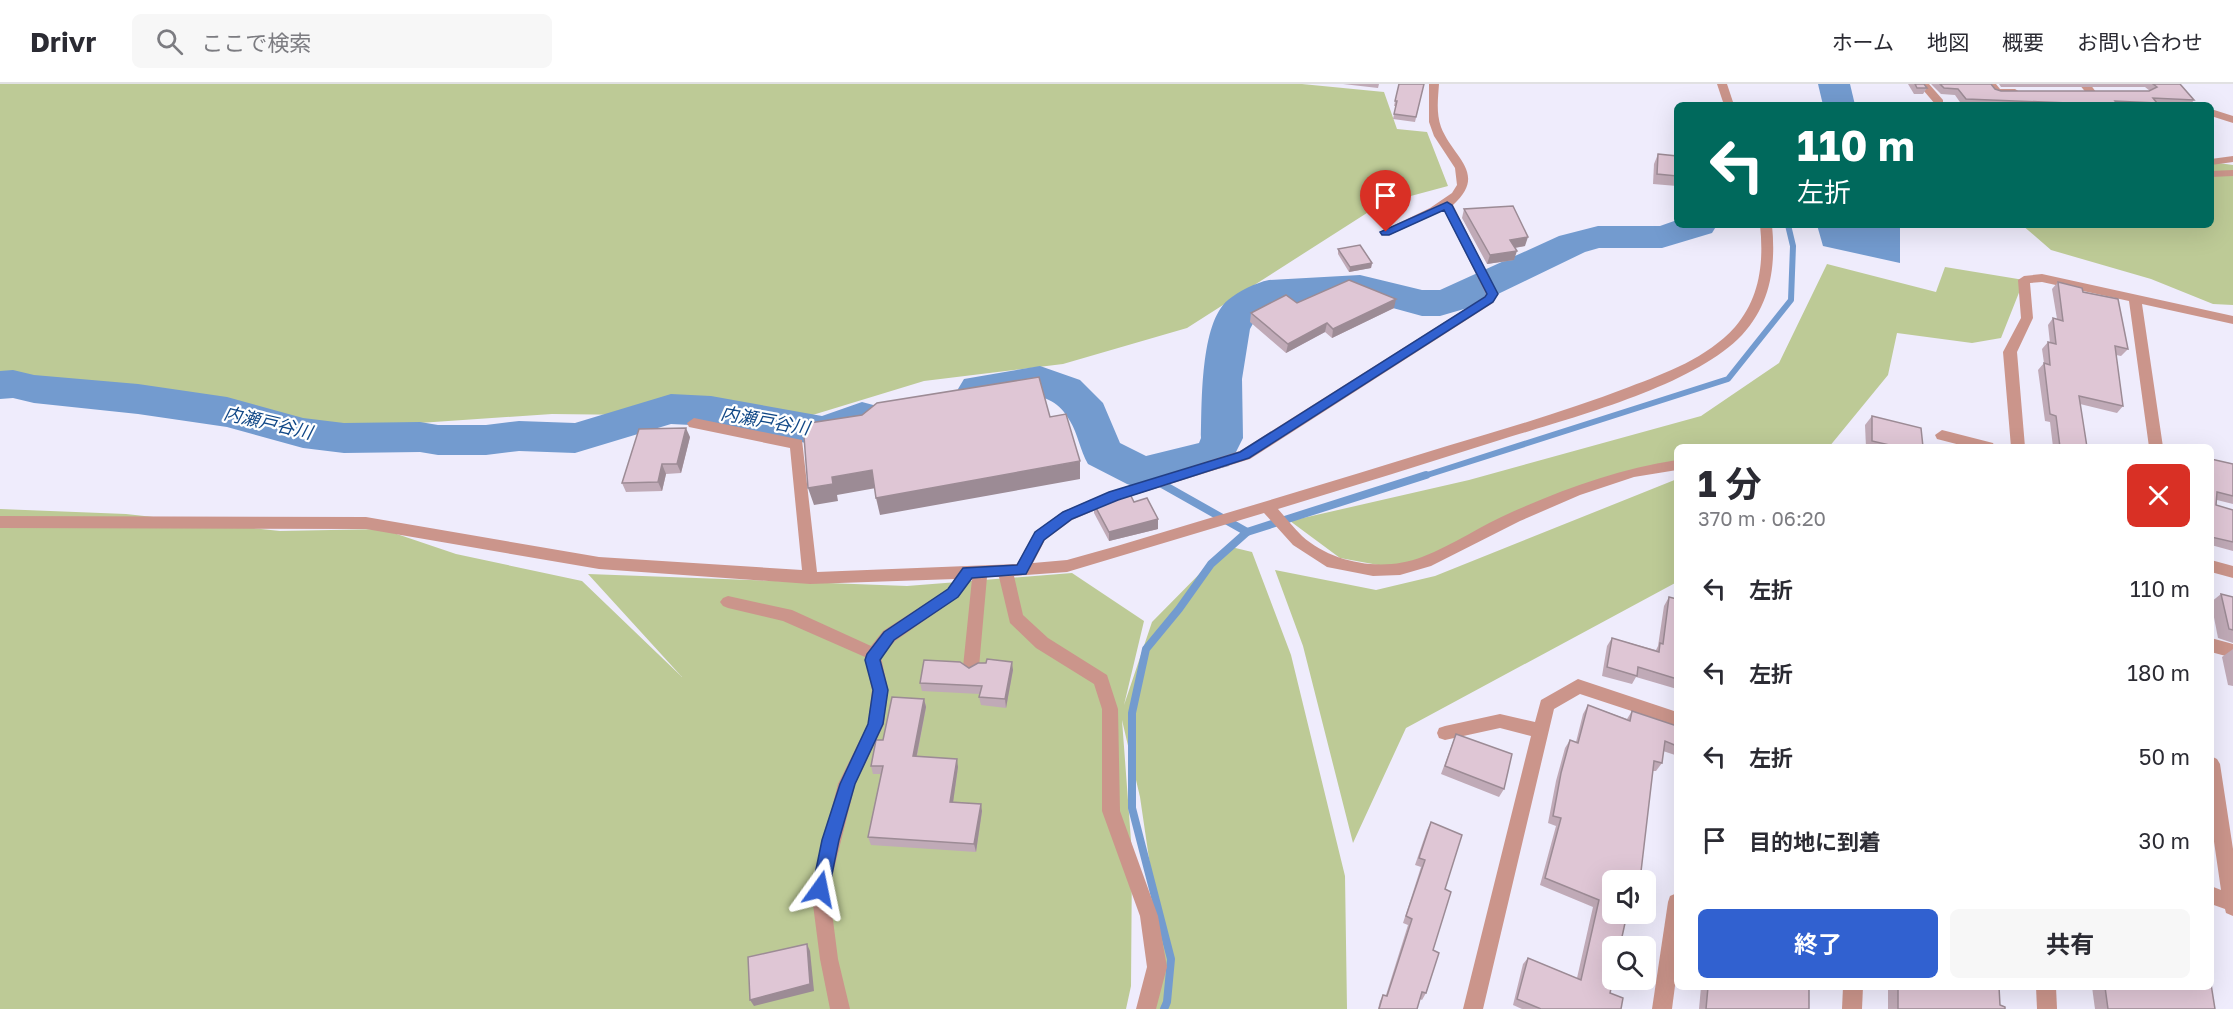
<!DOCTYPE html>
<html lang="ja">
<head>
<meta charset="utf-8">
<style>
	body { margin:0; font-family:"Golos Text","Noto Sans JP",sans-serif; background:#f7f7f7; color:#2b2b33; height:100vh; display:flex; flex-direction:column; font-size:22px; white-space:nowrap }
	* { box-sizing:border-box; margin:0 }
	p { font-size:20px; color:#7c7c81 }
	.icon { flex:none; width:33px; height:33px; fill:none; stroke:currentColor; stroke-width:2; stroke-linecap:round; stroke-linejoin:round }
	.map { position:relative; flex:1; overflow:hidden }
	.details { position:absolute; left:1674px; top:360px; width:540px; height:546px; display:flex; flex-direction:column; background:#fff; border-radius:9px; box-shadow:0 6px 24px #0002 }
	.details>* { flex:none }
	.guide { position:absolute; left:1674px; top:18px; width:540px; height:126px; border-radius:9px; box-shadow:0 6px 24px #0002; background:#00695c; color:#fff; overflow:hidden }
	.buttons { position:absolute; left:1602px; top:786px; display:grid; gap:12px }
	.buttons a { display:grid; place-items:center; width:54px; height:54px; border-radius:9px; background:#fff; box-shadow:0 6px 24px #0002; font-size:30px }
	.pin { position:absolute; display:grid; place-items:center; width:51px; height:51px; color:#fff; margin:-62px -26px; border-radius:50% 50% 50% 0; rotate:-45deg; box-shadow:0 0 6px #0007 }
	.pin .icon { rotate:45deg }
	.me { position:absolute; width:66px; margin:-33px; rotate:12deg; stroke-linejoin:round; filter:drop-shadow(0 0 4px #0008) }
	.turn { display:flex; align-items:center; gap:21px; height:126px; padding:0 24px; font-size:27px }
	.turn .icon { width:78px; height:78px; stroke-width:2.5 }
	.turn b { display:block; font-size:42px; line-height:51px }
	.round { display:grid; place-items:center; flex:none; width:63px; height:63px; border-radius:9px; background:#f7f7f7 }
	.head { display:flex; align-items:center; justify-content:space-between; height:102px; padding:0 24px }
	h1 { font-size:36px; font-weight:700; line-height:45px }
	.action { display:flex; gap:12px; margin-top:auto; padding:12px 24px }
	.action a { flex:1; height:69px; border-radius:9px; background:#3161d0; color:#fff; font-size:24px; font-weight:700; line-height:69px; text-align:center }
	.action a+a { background:#f7f7f7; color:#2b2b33 }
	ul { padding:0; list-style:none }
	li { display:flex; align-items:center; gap:18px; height:84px; padding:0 24px }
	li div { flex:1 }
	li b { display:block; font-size:22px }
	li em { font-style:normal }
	header { display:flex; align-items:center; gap:36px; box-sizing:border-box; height:84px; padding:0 30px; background:#fff; border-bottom:2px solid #e1e1e2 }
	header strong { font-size:28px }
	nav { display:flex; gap:33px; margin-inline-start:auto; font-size:21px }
	.search { width:420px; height:54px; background:#f7f7f7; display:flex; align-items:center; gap:15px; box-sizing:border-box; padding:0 21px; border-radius:9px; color:#7c7c81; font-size:22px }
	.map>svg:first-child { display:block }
	.green { fill:#bdca96 }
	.water { fill:#739bcf }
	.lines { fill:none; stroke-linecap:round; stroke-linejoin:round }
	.stream-far1 { stroke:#739bcf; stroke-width:6 }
	.stream { stroke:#739bcf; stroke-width:8 }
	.river { fill:#739bcf; fill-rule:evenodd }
	.minor { fill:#cb958b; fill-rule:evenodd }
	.wall { fill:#c0aab7 }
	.shaded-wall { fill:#9c8b95 }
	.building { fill:#dfc6d5; stroke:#9c8b95; stroke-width:1.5 }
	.route { fill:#3161d0; stroke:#203f87; stroke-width:1.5 }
	.labels { text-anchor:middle; stroke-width:4.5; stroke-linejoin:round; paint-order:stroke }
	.water-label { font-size:18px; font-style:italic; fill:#114887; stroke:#fff }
</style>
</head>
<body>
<header>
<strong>Drivr</strong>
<div class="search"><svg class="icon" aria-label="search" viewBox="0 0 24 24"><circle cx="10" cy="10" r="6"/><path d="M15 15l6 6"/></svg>ここで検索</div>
<nav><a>ホーム</a><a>地図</a><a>概要</a><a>お問い合わせ</a></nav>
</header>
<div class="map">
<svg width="2233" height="925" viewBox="0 0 2233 925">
	<rect width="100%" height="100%" fill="#efecfc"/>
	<!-- green -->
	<g class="green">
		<path d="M0,0H1302L1384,8L1397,45L1427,48L1448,102L1381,120L1187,244L1063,280L924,297L806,333L552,330L332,345L122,310L18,295L0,299Z"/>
		<path d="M2211,78L2233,81V221L2213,220L2151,195L2051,166L2022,141H2211Z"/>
		<path d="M1827,180L1936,208L1945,183L2024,196L2001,254L1972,259L1897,249L1888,291L1829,363H1677V383L1659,384L1554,416L1400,485L1340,474L1290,437L1469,396L1701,332L1779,279Z"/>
		<path d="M1677,395V498L1406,644L1353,759L1303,562L1275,486L1376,506L1435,492Z"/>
		<path d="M0,425L126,430L280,447L382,445L456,470L582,497L682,593L588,490L907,502L1072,489L1144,537L1124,621L1152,538L1227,462L1252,468L1291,571L1345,792L1347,925H1154L1164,877L1140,713L1122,636L1132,770L1131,902L1126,925H0Z"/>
	</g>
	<!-- water -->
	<path class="water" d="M1817,141H1900V179L1823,162Z"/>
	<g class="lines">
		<!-- stream-far1 -->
		<g class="stream-far1">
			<path d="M1142,389L1148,393"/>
			<path d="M1421,393L1728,295L1791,216L1793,162L1788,141"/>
		</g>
		<!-- stream -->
		<g class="stream">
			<path d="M1146,391L1247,448L1211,480L1179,525L1146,565L1132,629V724L1171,875L1167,918L1164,925"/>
			<path d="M1247,448L1426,391"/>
		</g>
		<!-- river -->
		<g class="river">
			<path d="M1818,0H1850L1855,21H1823Z"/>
			<path d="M1677,136V141H1717L1712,149L1662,164H1599L1585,168L1471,223L1440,232H1422L1360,215L1277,220L1256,234L1250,245L1242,295L1243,354L1229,382L1142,405L1127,400L1088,380C1080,366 1078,350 1070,337C1044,290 1003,327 964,315L958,305L964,295L1040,282L1080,296L1103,319L1120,359L1146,372L1199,359L1201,354C1202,320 1200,239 1228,216C1239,207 1255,199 1269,196L1360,191L1422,206H1440L1559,152L1598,142H1660Z"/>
			<path d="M13,286L34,291L138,300L227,313L303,334L344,339L420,338L438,341H486L519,337L575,339L671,310L711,312L822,332L862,318L877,322L883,333L877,344L823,362L711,342L671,340L575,369L519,367L486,371H438L420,368L344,369L303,364L227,343L138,330L34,319L13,314L0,315V287Z"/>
		</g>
		<!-- minor -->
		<g class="minor">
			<path d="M1429,0H1439C1438,14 1436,29 1441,43C1453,74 1488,89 1453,121L1498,210L1493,219L1250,375L1119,416L1072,436L1045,456L1033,479L1067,476L1117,462C1227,429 1337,396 1447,362C1508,344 1569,326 1629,303C1666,289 1707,274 1735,243C1760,214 1764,178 1760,141H1772C1776,181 1771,220 1742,251C1694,302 1571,334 1503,355C1428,379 1353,402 1278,425C1286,434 1294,444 1302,452C1333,480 1384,488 1422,473C1453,461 1482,441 1512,428C1566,404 1619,385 1677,376V386L1634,393L1580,411L1520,437L1431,482L1400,491L1373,492L1327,483L1293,461L1264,429L1067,488L1014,492L1023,531L1048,554L1107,591L1118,625L1120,727L1158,832L1167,883L1156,925H1136L1147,883L1140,832L1102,727V625L1094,600L1036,564L1010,539L999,493H987L979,583L977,588L971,590L965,588L963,583L972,495L958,513L895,557L881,573L888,606L884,640L855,701L829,805L838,875L850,925H830L820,875L811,805L838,700L868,640L872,606L865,573L783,537L728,524L723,522L720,518L723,514L728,512L792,526L871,562L883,547L948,505L955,495L810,500L599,485L366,445L0,444V432L366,433L599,473L802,486L790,364L689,343L687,339L694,334L802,356L817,488L1017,480L1035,448L1062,428L1109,408L1240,367L1484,213L1486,210L1444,126L1390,151H1382L1380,148L1430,124L1452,109L1457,101L1455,84L1434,52L1429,38Z"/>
			<path d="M1717,0H1727L1734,21H1724Z"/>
			<path d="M1918,0H1929L1943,16V20H1935Z"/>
			<path d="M1986,0H1996L2000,5H2015L2020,8C2008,17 1994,11 1986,0Z"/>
			<path d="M2079,0H2090L2096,8L2091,11L2087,10Z"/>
			<path d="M2211,25L2233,32V39L2211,32Z"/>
			<path d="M2233,72V78L2211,81V75Z"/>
			<path d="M2233,86V92L2211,93V87Z"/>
			<path d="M2042,190L2233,232V240L2142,220L2163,363H2149L2129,217L2042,198L2030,199L2033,234L2017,268L2025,363H2011L2003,268L2021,234L2018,196L2024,192Z"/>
			<path d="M1942,346L1993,359L1995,363H1968L1937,355L1935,351Z"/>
			<path d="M2211,476L2233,482V494L2211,488Z"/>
			<path d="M2211,554L2233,560V574L2211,568Z"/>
			<path d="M1578,595L1677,628V642L1580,610L1554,625L1483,925H1463L1531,652L1500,644L1445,656L1439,654L1437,649L1439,644L1445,642L1500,630L1535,638L1541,616Z"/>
			<path d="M2211,672L2217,675L2220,680L2233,765V832L2226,829L2225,825L2211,820V802L2221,806L2211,737Z"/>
			<path d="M1677,809V886L1672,925H1652L1668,818L1670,812Z"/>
			<path d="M1843,903H1863L1862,925H1842Z"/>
			<path d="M2036,903H2056L2057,925H2037Z"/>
		</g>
	</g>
	<!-- wall -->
	<g class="wall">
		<path d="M1343,0H1379L1378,4Z"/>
		<path d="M1399,0H1424L1415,38L1393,35L1396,22H1394Z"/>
		<path d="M1908,0H1924L1927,4L1923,10H1914Z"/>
		<path d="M1931,0H1991L1995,5L2001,7H2150L2145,3H2001L1999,0H2180L2194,16L2190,21H1962L1955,11L1941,10Z"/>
		<path d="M1658,70L1677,72V102L1653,100L1654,80Z"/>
		<path d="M1464,125L1525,162L1515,164L1514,176L1487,180L1462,134Z"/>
		<path d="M1338,165L1372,179L1371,184L1349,188L1338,170Z"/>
		<path d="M2058,198L2083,208L2128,265L2121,272L2116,271L2123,322L2117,329L2080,320L2087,363H2053L2050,338L2045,337L2038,286L2044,279L2042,265L2048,258L2050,259L2048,241L2053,234L2057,235L2052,205Z"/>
		<path d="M1297,219L1394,224L1332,254L1325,248L1286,269L1250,238L1251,229Z"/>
		<path d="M1872,332L1923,363H1866L1865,341Z"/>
		<path d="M690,353L681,389L666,390L662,407L626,408L622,399Z"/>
		<path d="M2211,375L2233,380V420L2217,416L2216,421L2233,426V467L2211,461Z"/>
		<path d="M1134,418L1158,435V445L1109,457L1094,429V420Z"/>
		<path d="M2221,510L2233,513V559L2218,554L2211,518Z"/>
		<path d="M1669,513L1677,515V605L1636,593L1632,600L1602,592L1607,562L1612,554L1656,566L1658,562L1664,522Z"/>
		<path d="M2233,565V602L2228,601L2222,573Z"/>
		<path d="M969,584L1013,586L1006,624L981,621L979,613L980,610L922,607L920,599Z"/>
		<path d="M924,615L926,623L917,672L958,683L953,718L982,727L976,768L871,761L868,753L881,690H873L871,682L883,656Z"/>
		<path d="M1588,621L1627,635L1632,627L1677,662V669L1675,671L1663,667L1662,679L1656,687H1653L1612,830H1634L1630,835L1626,834L1610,909L1621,925H1522L1513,921L1523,880L1528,874L1577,894L1593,823L1540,801L1556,742L1548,739L1556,697L1565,664L1570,656L1576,658L1583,630Z"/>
		<path d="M1456,650L1504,705L1499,713L1441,690Z"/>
		<path d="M1431,738L1445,805L1433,866L1426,909L1422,916L1420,915L1417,925H1378L1380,917L1383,911H1386L1408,841L1403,839L1421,783L1415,781L1427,746Z"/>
		<path d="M1701,903H1809V925H1699Z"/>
		<path d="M1888,903H1999L2000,921L2005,925H1888Z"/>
		<path d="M2092,903H2211L2215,925H2095Z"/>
	</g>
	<!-- shaded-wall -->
	<g class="shaded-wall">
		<path d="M1528,153L1525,162L1507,165L1510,156Z"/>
		<path d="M1517,167L1514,176L1487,180L1490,171Z"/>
		<path d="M1372,179L1371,184L1349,188L1350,183Z"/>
		<path d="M1396,215L1394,224L1332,254L1333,245Z"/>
		<path d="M1327,239L1325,248L1286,269L1288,260Z"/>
		<path d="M686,344L690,353L681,389L677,380Z"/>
		<path d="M1080,377V395L880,431L876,414Z"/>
		<path d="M662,380L666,390L662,407L658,398Z"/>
		<path d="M872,386L876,404L837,411L838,417L814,421L808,404L832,393Z"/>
		<path d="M1158,435V445L1109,457V448Z"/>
		<path d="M1012,578L1013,586L1006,624L1005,615Z"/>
		<path d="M924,615L926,623L915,680L913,672Z"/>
		<path d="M957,675L958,683L952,726L950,718Z"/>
		<path d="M981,720L982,727L976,768L974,760Z"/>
		<path d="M807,860L810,867L814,907L754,922L750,916Z"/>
	</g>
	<!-- building -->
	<g class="building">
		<path d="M1399,0H1424L1416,33L1394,30L1397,17H1395Z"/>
		<path d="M1915,0H1924L1927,4H1917Z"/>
		<path d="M1940,0H1991L1995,5L2001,7H2149L2157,3L2153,0H2180L2194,16L2153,14L2157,19L2115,17L2118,21L1966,15L1958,5L1944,4Z"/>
		<path d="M1658,70L1677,72V92L1657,90Z"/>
		<path d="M1513,122L1528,153L1510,156L1517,167L1490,171L1464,125Z"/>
		<path d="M1360,161L1372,179L1350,183L1338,165Z"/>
		<path d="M1349,196L1396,215L1333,245L1327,239L1288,260L1251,229L1286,211L1297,219Z"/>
		<path d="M2058,198L2082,204L2083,208L2118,215L2128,265L2115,262L2123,322L2079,312L2087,363H2060L2056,332L2050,330L2044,279L2050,281L2048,258L2056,260L2053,234L2063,237Z"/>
		<path d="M1039,293L1050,333L1066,330L1080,377L876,414L872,386L832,393L833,400L808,404L803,340L862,331L877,319Z"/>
		<path d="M1872,332L1921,344L1923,363H1898L1872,357Z"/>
		<path d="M686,344L677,380H662L658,398L622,399L639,345Z"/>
		<path d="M2211,375L2233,380V412L2217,408L2216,421L2233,426V458L2211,453Z"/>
		<path d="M1130,410L1134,418L1147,414L1158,435L1109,448L1094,420Z"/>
		<path d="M2221,510L2233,513V546L2229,545Z"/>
		<path d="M1669,513L1677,515V595L1638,583L1637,592L1607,583L1612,554L1659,568L1660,559L1663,560Z"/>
		<path d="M987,575L1012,578L1005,615L979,613L982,602L920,599L924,576L960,578L969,584L978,579H986Z"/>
		<path d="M892,613L924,615L913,672L957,675L950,718L981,720L974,760L868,753L883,682H871L876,656H883Z"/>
		<path d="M1588,621L1630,637L1632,627L1677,642V662L1665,657L1662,679L1654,677L1640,796H1612V830H1627L1620,862H1612L1613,896L1610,909L1623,914L1621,925H1541L1517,915L1528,874L1581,896L1599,816L1545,794L1561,734L1553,732L1561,689L1570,656L1578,659Z"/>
		<path d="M1456,650L1512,670L1504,705L1445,682Z"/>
		<path d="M1431,738L1462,751L1445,805L1451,808L1433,866L1439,869L1426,909L1422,908L1417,925H1379L1383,911L1387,912L1412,835L1406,832L1425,776L1419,774Z"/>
		<path d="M807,860L810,900L750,916L748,873Z"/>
		<path d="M2211,900L2215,925H2108L2105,903H2211Z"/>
		<path d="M1708,903H1809V925H1706Z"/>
		<path d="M1898,903H1999L2000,921L2005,923V925H1898Z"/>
	</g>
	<!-- route -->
	<path class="route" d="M1447,118L1452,121L1498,210L1493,218L1249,374L1118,416L1072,435L1044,456L1026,490L972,494L958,513L894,556L880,576L888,606L883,640L855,700L839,756L829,805L826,811L820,813L815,811L812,805L822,756L840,700L868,640L873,606L865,576L867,570L884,548L948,505L963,484L1017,481L1035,448L1063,428L1109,408L1240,368L1485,213L1487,210L1444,126L1389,151H1382L1380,148Z"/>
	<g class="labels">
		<!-- water labels -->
		<g class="water-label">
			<text transform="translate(765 337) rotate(10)" y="6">内瀬戸谷川</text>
			<text transform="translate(268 339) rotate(13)" y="6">内瀬戸谷川</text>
		</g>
	</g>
</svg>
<div class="buttons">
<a><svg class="icon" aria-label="sound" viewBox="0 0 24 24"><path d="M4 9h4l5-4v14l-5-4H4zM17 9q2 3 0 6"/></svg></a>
<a><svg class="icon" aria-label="search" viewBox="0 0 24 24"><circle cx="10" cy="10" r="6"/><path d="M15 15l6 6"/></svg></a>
</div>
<div class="pin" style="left:1386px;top:148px;background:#d93025"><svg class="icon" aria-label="arrive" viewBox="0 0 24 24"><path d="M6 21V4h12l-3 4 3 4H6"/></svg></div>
<svg class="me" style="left:820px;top:805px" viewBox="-20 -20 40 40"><path d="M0-17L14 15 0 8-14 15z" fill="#3161d0" stroke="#fff" stroke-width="4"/></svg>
<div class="guide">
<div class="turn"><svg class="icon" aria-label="left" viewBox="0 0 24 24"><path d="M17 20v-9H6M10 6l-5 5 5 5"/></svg><div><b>110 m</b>左折</div></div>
</div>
<section class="details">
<div class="head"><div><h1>1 分</h1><p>370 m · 06:20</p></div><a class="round" style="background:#d93025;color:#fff"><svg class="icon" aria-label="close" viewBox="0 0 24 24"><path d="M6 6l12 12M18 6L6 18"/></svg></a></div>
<ul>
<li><svg class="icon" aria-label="left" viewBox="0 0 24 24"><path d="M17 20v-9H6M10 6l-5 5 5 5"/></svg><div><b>左折</b></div><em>110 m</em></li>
<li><svg class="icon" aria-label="left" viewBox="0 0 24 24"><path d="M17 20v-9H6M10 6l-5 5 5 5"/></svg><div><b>左折</b></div><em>180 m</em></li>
<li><svg class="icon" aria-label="left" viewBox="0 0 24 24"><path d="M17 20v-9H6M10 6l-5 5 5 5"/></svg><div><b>左折</b></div><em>50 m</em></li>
<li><svg class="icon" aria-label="arrive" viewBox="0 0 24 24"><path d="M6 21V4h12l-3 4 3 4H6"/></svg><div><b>目的地に到着</b></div><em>30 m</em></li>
</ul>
<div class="action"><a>終了</a><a>共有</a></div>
</section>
</div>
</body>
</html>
